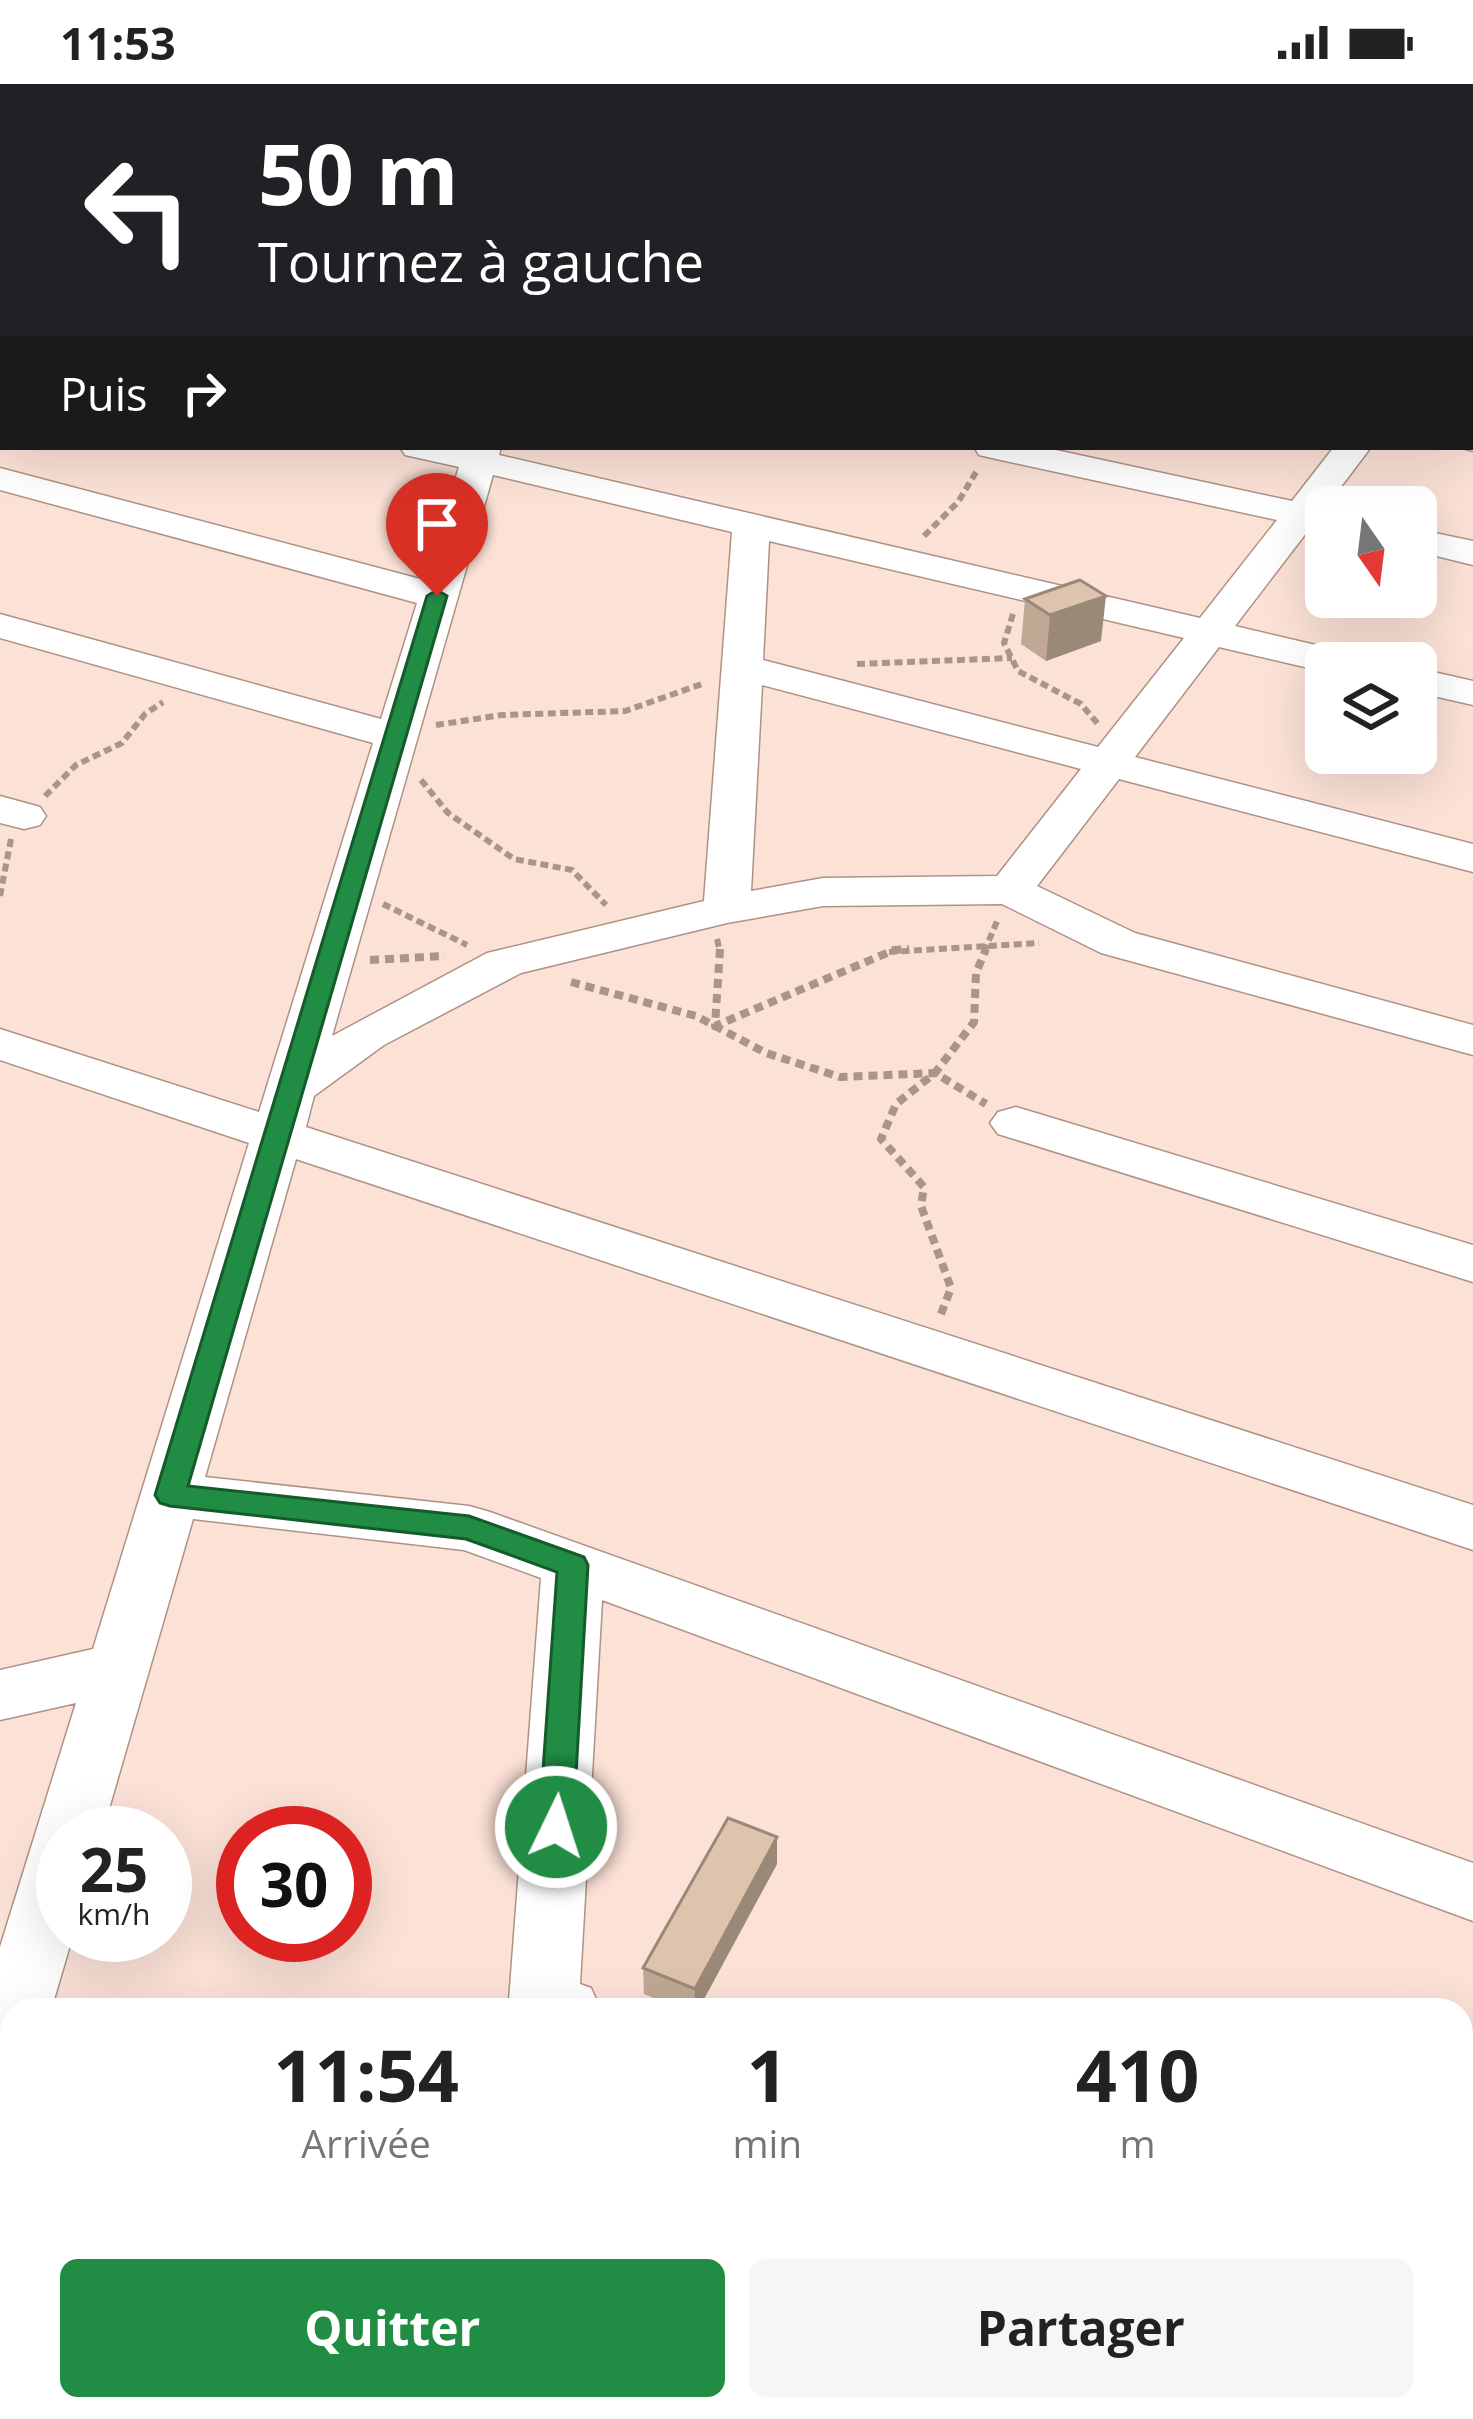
<!DOCTYPE html>
<html lang="fr">
<head>
<meta charset="utf-8">
<style>
	body { margin:0; font-family:"Open Sans",sans-serif; background:#f6f6f6; color:#222; height:100vh; display:flex; flex-direction:column; font-size:45px; white-space:nowrap }
	* { box-sizing:border-box; margin:0 }
	p { font-size:39px; color:#767676 }
	.icon { flex:none; width:66px; height:66px; fill:none; stroke:currentColor; stroke-width:2; stroke-linecap:round; stroke-linejoin:round }
	.map { position:relative; flex:1; overflow:hidden }
	.side { position:absolute; left:0px; top:1914px; width:1473px; height:423px; display:flex; flex-direction:column; background:#fff; border-radius:36px 36px 0 0; box-shadow:0 12px 48px #0002 }
	.side>* { flex:none }
	.guide { position:absolute; left:0px; top:0px; width:1473px; height:366px; box-shadow:0 12px 48px #0002; background:#202124; color:#fff; overflow:hidden }
	.needle { width:78px; rotate:166deg }
	.tools { position:absolute; left:1305px; top:402px; display:grid; gap:24px }
	.tools a { display:grid; place-items:center; width:132px; height:132px; border-radius:18px; background:#fff; box-shadow:0 12px 48px #0002; font-size:60px }
	.speed { position:absolute; left:36px; top:1722px; display:flex; gap:24px; font-size:60px; font-weight:700; text-align:center }
	.speed>* { display:grid; place-content:center; width:156px; height:156px; border-radius:50%; background:#fff; box-shadow:0 12px 48px #0002; line-height:1 }
	.speed small { font-size:30px; font-weight:400 }
	.speed .limit { border:18px solid #d22; background:#fff; color:#111 }
	.pin { position:absolute; display:grid; place-items:center; width:102px; height:102px; color:#fff; margin:-123px -51px; border-radius:50% 50% 50% 0; rotate:-45deg; box-shadow:0 0 12px #0007 }
	.pin .icon { rotate:45deg }
	.me { position:absolute; width:132px; margin:-66px; rotate:4deg; stroke-linejoin:round; filter:drop-shadow(0 0 9px #0008) }
	.turn { display:flex; align-items:center; gap:42px; height:252px; padding:0 60px; font-size:54px }
	.turn .icon { width:156px; height:156px; stroke-width:2.5 }
	.turn b { display:block; font-size:84px; line-height:102px }
	.then { display:flex; align-items:center; height:114px; padding:0 60px; background:#0003; gap:24px; font-size:45px }
	.eta { display:flex; justify-content:space-evenly; align-items:center; height:204px; text-align:center }
	.eta b { font-size:72px; font-weight:700; line-height:84px }
	.primary-button { display:flex; gap:24px; margin-top:auto; padding:24px 60px }
	.primary-button a { flex:1; height:138px; border-radius:18px; background:#218c43; color:#fff; font-size:48px; font-weight:700; line-height:138px; text-align:center }
	.primary-button a+a { background:#f6f6f6; color:#222 }
	.status { display:flex; justify-content:space-between; align-items:center; height:84px; padding:0 60px; background:#fff; direction:ltr }
	.status svg { height:33px; fill:currentColor }
	.map>svg:first-child { display:block }
	.lines { fill:none; stroke-linecap:round; stroke-linejoin:round }
	.minor-casing { stroke:#af9285; stroke-width:3 }
	.path-far1 { stroke:#a9958c; stroke-width:6; stroke-dasharray:8 4.5; stroke-linecap:butt }
	.path { stroke:#a9958c; stroke-width:8; stroke-dasharray:9 6; stroke-linecap:butt }
	.minor { fill:#fff; fill-rule:evenodd }
	.wall { fill:#bfa994 }
	.shaded-wall { fill:#9b8978 }
	.building { fill:#dec4ac; stroke:#9b8978; stroke-width:3 }
	.route { fill:#218c43; stroke:#155b2c; stroke-width:3 }
</style>
</head>
<body>
<div class="status"><b>11:53</b><svg viewBox="0 0 49 12"><path d="M0 12V9h3v3zM5 12V6h3v6zM10 12V3h3v9zM15 12V0h3v12zM26 1h20v11H26zM47 4h2v5h-2z"/></svg></div>
<div class="map">
<svg width="1473" height="2335" viewBox="0 0 1473 2335">
	<rect width="100%" height="100%" fill="#fbe1d6"/>
	<g class="lines">
		<!-- minor casing -->
		<g class="minor-casing">
			<g id="minor">
				<path d="M102,0H144L146,3H104Z"/>
				<path d="M669,0H699L667,3Z"/>
				<path d="M973,0H1012L971,3Z"/>
				<path d="M1133,0H1161L1132,3Z"/>
				<path d="M1338,0H1366L1337,3Z"/>
				<rect x="1470" y="32" width="3" height="18"/>
				<path d="M3,61V80L0,81V62Z"/>
				<path d="M1470,87L1473,88V106L1470,105Z"/>
				<rect x="0" y="141" width="3" height="18"/>
				<path d="M1473,188V211L1470,212V189Z"/>
				<path d="M1470,240L1473,241V261L1470,260Z"/>
				<path d="M0,248L3,249V269L0,268Z"/>
				<path d="M3,327V350L0,351V328Z"/>
				<path d="M1470,344L1473,345V367L1459,363H1470Z"/>
				<path d="M400,363H501L499,371L1200,534L1277,436L992,374L979,371L974,363H1042L1292,417L1334,363H1371L1325,424L1326,447L1310,444L1235,542L1354,570L1360,579H1326V588L1219,563L1135,673L1473,760V788L1119,695L1037,802L1135,849L1473,941V971L1101,869L1002,820L823,822L727,839L521,889L384,961L314,1012L306,1043L1473,1421V1466L296,1075L205,1393L469,1422L490,1428L1473,1779V1837L602,1516L580,1900L591,1904L601,1926H513L509,1917L541,1494L464,1466L193,1435L102,1749H63V1851H73L51,1926H12V2009L0,2013V1863L76,1619L0,1636V1586L93,1565L249,1059L0,976V945L259,1028L373,659L0,554V530L381,635L417,519L0,406V384L424,496L459,383L405,371ZM493,391L732,448L704,817L487,869L332,952ZM769,457L1184,554L1098,663L763,576ZM762,601L1081,685L997,792L823,794L751,807Z"/>
				<path d="M1416,445L1473,457V481L1416,467Z"/>
				<path d="M1416,584L1473,597V621L1416,608Z"/>
				<path d="M0,712L40,723L46,732L40,741L24,745L0,739Z"/>
				<path d="M1016,1023L1473,1161V1198L998,1050L990,1039L998,1028Z"/>
				<path d="M1461,2242L1473,2245V2323L1461,2320Z"/>
				<path d="M962,2325H1043L1039,2335H958Z"/>
			</g>
		</g>
		<!-- path-far1 -->
		<g class="path-far1">
			<path d="M924,452L958,418L978,385"/>
			<path d="M1013,530L1004,559L1018,587L1081,620L1098,640"/>
			<path d="M857,580L1012,574"/>
			<path d="M436,641L502,631L625,627L702,600"/>
			<path d="M421,696L448,729L514,775L572,786L606,821"/>
			<path d="M45,712L76,681L122,659L145,630L163,618"/>
			<path d="M0,812L11,755"/>
			<path d="M383,820L467,861"/>
			<path d="M717,855L720,868"/>
			<path d="M889,868L1039,859"/>
			<path d="M984,868L998,835"/>
		</g>
		<!-- path -->
		<g class="path">
			<path d="M720,865L715,942L894,866L909,865"/>
			<path d="M370,876L445,872"/>
			<path d="M571,898L696,932L766,969L840,993L935,989L986,1020"/>
			<path d="M941,1230L951,1204L921,1122L924,1103L881,1055L896,1020L935,989L974,938L976,889L986,865"/>
		</g>
		<!-- minor -->
		<use href="#minor" class="minor"/>
	</g>
	<!-- wall -->
	<g class="wall">
		<path d="M1025,515L1101,557L1046,577L1021,560Z"/>
		<path d="M777,1780L698,1926H683L644,1910L643,1884Z"/>
	</g>
	<!-- shaded-wall -->
	<g class="shaded-wall">
		<path d="M1106,512L1101,557L1046,577L1050,531Z"/>
		<path d="M777,1753V1780L698,1926H695V1905Z"/>
		<path d="M789,2325H800L795,2335H785Z"/>
	</g>
	<!-- building -->
	<g class="building">
		<path d="M1080,496L1106,512L1050,531L1025,515Z"/>
		<path d="M728,1734L777,1753L695,1905L643,1884Z"/>
		<path d="M715,2325H789L785,2335H710Z"/>
	</g>
	<!-- route -->
	<path class="route" d="M437,506L447,512L188,1402L469,1432L584,1473L588,1481L573,1743L568,1753L556,1757L544,1753L539,1743L557,1488L466,1455L170,1422L160,1419L155,1411L427,512Z"/>
</svg>
<div class="tools">
<a><svg class="needle" viewBox="-14 -14 28 28"><path d="M0-13l5 13h-10z" fill="#e53935"/><path d="M0 13l5-13h-10z" fill="#767676"/></svg></a>
<a><svg class="icon" aria-label="layers" viewBox="0 0 24 24"><path d="M12 4l9 5-9 5-9-5zM3 14l9 5 9-5"/></svg></a>
</div>
<div class="speed"><div>25<small>km/h</small></div><div class="limit">30</div></div>
<div class="pin" style="left:437px;top:512px;background:#d93025"><svg class="icon" aria-label="arrive" viewBox="0 0 24 24"><path d="M6 21V4h12l-3 4 3 4H6"/></svg></div>
<svg class="me" style="left:556px;top:1743px" viewBox="-20 -20 40 40"><circle r="17" fill="#218c43" stroke="#fff" stroke-width="3"/><path d="M0-11L8 9 0 5-8 9z" fill="#fff"/></svg>
<div class="guide">
<div class="turn"><svg class="icon" aria-label="left" viewBox="0 0 24 24"><path d="M17 20v-9H6M10 6l-5 5 5 5"/></svg><div><b>50 m</b>Tournez à gauche</div></div>
<div class="then">Puis<svg class="icon" aria-label="right" viewBox="0 0 24 24"><path d="M7 20v-9h11M14 6l5 5-5 5"/></svg></div>
</div>
<section class="side">
<div class="eta">
<div><b>11:54</b><p>Arrivée</p></div>
<div><b>1</b><p>min</p></div>
<div><b>410</b><p>m</p></div>
</div>
<div class="primary-button"><a>Quitter</a><a>Partager</a></div>
</section>
</div>
</body>
</html>
